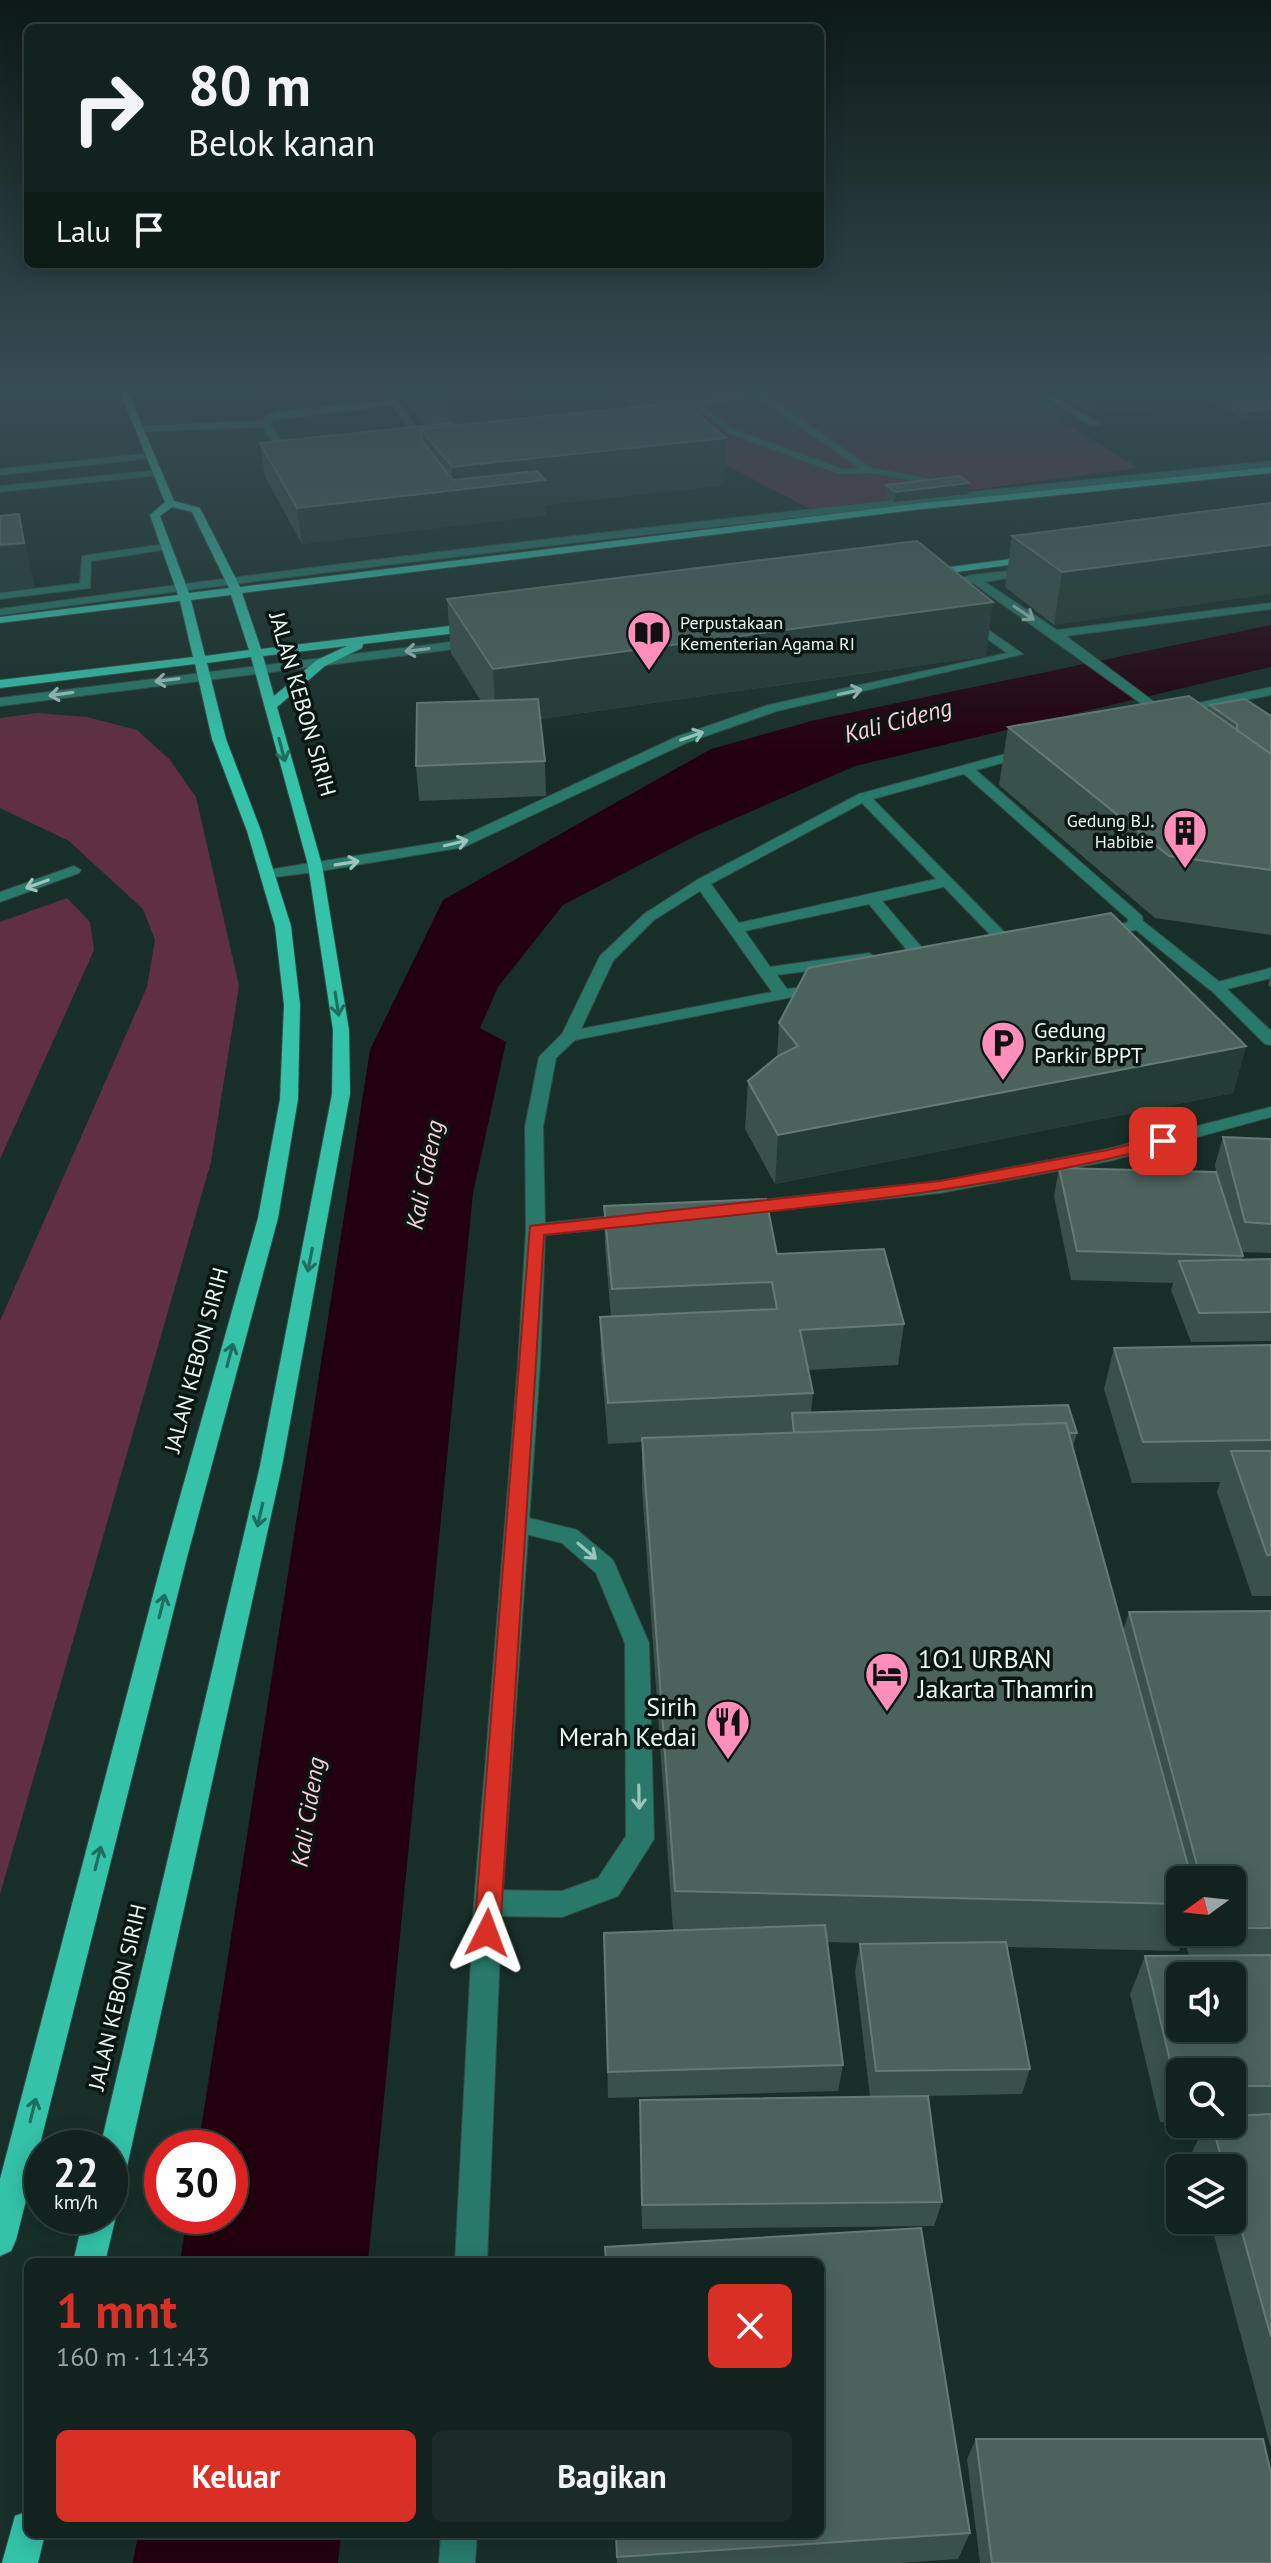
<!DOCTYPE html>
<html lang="id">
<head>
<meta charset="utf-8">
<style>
	body { margin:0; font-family:"PT Sans",sans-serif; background:#1b2b28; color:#f1f3f6; height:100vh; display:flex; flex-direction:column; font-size:30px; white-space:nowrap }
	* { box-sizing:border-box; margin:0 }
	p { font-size:26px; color:#9ca4a4 }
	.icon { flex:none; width:44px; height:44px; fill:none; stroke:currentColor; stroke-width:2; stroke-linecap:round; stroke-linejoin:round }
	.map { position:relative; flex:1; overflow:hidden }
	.drawer { position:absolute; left:24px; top:2258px; width:800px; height:280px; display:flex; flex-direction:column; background:#12231f; border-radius:12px; box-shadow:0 4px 20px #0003,0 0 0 2px #31403d }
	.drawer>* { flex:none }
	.top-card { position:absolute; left:24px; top:24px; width:800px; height:244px; border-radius:12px; box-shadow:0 4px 20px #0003,0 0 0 2px #31403d; background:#12231f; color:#f1f3f6; overflow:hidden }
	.needle { width:52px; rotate:255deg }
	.controls { position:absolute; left:1166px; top:1866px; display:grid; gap:16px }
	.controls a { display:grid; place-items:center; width:80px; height:80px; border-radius:12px; background:#12231f; box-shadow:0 4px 20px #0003,0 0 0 2px #31403d; font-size:40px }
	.speed { position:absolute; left:24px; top:2130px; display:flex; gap:16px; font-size:40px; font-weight:700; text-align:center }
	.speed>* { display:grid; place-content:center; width:104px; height:104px; border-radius:50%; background:#12231f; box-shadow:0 4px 20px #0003,0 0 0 2px #31403d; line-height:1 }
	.speed small { font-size:20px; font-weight:400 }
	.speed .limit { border:12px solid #d22; background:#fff; color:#111 }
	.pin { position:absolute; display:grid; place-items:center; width:68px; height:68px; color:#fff; margin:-34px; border-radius:16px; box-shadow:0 4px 12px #0006 }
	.me { position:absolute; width:88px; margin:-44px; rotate:3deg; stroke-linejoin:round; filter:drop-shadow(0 0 6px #0008) }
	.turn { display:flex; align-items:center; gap:28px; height:168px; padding:0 32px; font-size:36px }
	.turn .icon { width:104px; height:104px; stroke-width:2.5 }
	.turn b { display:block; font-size:56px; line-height:68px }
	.then { display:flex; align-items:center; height:76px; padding:0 32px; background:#0003; gap:16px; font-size:30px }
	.round { display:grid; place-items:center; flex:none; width:84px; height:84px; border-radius:12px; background:#1b2b28 }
	.overview { display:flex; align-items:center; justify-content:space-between; height:136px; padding:0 32px }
	h1 { font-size:48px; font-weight:700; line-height:60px; color:#d93025 }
	.action { display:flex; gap:16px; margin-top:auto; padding:16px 32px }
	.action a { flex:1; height:92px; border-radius:12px; background:#d93025; color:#fff; font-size:32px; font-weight:700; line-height:92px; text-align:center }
	.action a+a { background:#1b2b28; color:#f1f3f6 }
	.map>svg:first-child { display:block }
	.green { fill:#602f42 }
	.water { fill:#23000f }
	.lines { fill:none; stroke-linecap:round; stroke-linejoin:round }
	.lane-casing { stroke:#354b45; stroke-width:2 }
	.street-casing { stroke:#354b45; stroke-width:2 }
	.primary-casing { stroke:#354b45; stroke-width:2 }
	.lane { fill:#287969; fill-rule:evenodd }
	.street { fill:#287969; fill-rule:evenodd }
	.primary { fill:#34c2a9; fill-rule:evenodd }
	.wall { fill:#39514b; fill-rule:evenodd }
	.shaded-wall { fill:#243c36 }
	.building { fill:#4c635d; stroke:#657a75; stroke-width:2; fill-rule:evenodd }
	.oneway { stroke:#9cc5bc }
	.oneway2 { stroke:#206c5e }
	.route { fill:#d93025; stroke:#8d1f18; stroke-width:2 }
	.labels { text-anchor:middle; stroke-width:7; stroke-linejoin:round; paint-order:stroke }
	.far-poi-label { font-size:18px; fill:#eaf8f4; stroke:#0b1512; text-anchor:start }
	.street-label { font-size:22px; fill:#eaf8f4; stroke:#0b1512 }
	.poi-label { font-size:22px; fill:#eaf8f4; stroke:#0b1512; text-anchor:start }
	.water-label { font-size:24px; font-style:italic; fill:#ffcddd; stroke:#0b1512 }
	.near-poi-label { font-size:26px; fill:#eaf8f4; stroke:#0b1512; text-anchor:start }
</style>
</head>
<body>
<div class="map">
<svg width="1271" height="2563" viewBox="0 0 1271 2563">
	<rect width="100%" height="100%" fill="#182f29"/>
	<!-- green -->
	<g class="green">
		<path d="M615,392H1030L1070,415L1056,418L1139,468L814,511L658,429Z"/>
		<path d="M37,713L87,717L137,730L169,759L196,797L239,986L211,1162L0,1894V1321L147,987L155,940L143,909L69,841L0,808V718Z"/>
		<path d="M67,898L90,922L94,950L0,1159V922Z"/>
	</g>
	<!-- water -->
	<g class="water">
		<path d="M1271,625V667L855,766L699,834L563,905L498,987L480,1028L506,1042L473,1193L368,2262H180L187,2216H230V2148H198L370,1050L443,900L711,749L815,720Z"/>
		<path d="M138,2534H341L338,2563H133Z"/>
	</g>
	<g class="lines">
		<!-- lane casing -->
		<g class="lane-casing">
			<g id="lane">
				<path d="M391,392L427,443H421L392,405L273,420L271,424L286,450L303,454L298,457L280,454L263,427L139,432L134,429L139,426L263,421L266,416L278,412L388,400L383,393Z"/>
				<path d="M1037,392H1048L1100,424L1092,426Z"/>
				<path d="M764,393L872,468L957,484L952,487L869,473L839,474L730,434L689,402ZM759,398L859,468L843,469L736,430L701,404Z"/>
				<path d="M153,453L150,458L0,475V469Z"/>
				<path d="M1271,461V467C847,511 422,557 0,615V609C422,550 847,504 1271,461Z"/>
				<path d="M161,470L158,475L0,492V486Z"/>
				<path d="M165,544L170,547L169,549L91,561L90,588L0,599V593L80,583L82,556Z"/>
				<path d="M1034,568L1040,571L1038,573L985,582L1057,630L1271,603V609L1066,636L1165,710L1166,713L1160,717L973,583L939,588L933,585L972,575Z"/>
				<path d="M962,617H970L1023,654L777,711L686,743L464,847L315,872L267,878L260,874L267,870L455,840L676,737L768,705L1007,653L962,621Z"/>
				<path d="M475,639L479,640V646L0,706V698Z"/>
				<path d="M1271,687V695L1177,713L1171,709Z"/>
				<path d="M1027,748L1032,749V755L976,770L1142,916L1143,921L1222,984V990H1210L1136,930L1093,936V930L1126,923L1129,920L964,774L873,799L1023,951L1021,954H1009L944,887L882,901L923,949V955H911L869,904L745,931L770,967L869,953L877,958L869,963L777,975L787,989L827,984V990L575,1040L556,1058L543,1127L545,1223L631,1214L641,1220L631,1226L545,1235L540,1365L536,1370H522L518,1365L526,1230L525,1127L539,1057L562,1034L600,956L644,914L697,880L859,794ZM862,803L936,879L739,923L711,884ZM700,891L772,992L581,1029L613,961L654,920Z"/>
				<path d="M74,866L81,870L79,873L0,902V892Z"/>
				<path d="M1271,1107V1117L1109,1161L940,1193L743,1214L733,1208L743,1202L940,1181L1108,1149Z"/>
				<path d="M517,1515L577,1530L613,1560L649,1643L654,1839L618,1896L562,1917L488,1916L478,1912L474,1903L478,1894L488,1890L562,1891L598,1878L626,1836L625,1643L596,1573L562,1543L509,1530L505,1524L509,1518Z"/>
			</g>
		</g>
		<!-- street casing -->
		<g class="street-casing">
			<g id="street">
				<path d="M1271,968V978L1227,989L1271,1031V1045L1265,1044L1208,987L1210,984Z"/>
				<path d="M529,1358L536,1360L540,1365L502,1903L487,2262H455L474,1903L518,1365L522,1360Z"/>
				<path d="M441,2534H477L475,2563H439Z"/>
			</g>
		</g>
		<!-- primary casing -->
		<g class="primary-casing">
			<g id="primary">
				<path d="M120,392H128L174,501L200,508L240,587L914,504L1271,467V473L914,510L242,593L261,649L474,623L480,627L474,631L363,644L362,648L325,666L277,707L322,865L349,1030L350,1094L282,1466L126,2171L121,2182L110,2187V2148H100L260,1466L332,1094L333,1030L308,865L251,657L207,663L226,739L261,831L291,926L300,1005L298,1099L278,1218L186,1561L16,2240L11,2251L0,2256V2179L162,1561L258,1218L280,1099L284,1005L275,926L247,831L212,739L195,664L0,688V680L193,657L180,601L0,623V617L178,595L150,515L165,502ZM172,507L192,512L229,588L189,593L160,516ZM231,595L249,650L205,656L191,600ZM347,646L317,660L274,696L263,656Z"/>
				<path d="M1034,556L1038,557V561L927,576L921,573L927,570Z"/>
				<path d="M110,2204L116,2216L105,2262H73L84,2216H110Z"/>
				<path d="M28,2511V2534H45L38,2563H2L15,2516Z"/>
			</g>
		</g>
		<!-- lane -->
		<use href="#lane" class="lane"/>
		<!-- street -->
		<use href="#street" class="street"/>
		<!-- primary -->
		<use href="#primary" class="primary"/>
	</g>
	<!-- wall -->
	<g class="wall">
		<path d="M399,392H598V411L724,485L545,505L546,515L302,544L265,477L260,443L426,426Z"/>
		<path d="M1070,392H1271V419L1247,421L1214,403L1093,415L1068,400Z"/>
		<path d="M886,485L968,494L894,502L885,496Z"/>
		<path d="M1271,503L1054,625L1005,587L1012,536Z"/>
		<path d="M447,599L986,656L540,719L545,761L546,796L419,801L416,766L481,701L451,653Z"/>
		<path d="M1210,705L1271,716V935L1155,918L999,785L1008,727L1209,710Z"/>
		<path d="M1271,974V988L1268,985Z"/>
		<path d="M779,1023L1246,1046L1233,1093L775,1184L745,1129L748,1081L777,1057Z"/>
		<path d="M1223,1137L1271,1139V1253L1242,1252L1243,1256L1242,1260L1271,1259V1341L1191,1342L1171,1290L1173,1283L1071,1280L1054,1196L1059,1168L1217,1176L1215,1165Z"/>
		<path d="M604,1206L777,1254L904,1324L898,1365L808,1370L813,1393L811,1413L1077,1433L1073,1447L1123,1631L1129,1612L1271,1611V2449L1210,2220H1232V2168H1196L1192,2152L1206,2124H1232V2072H1180V2122H1160L1130,1994L1145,1956H1189L1184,1937L1179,1951L1007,1947L1030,2069L1022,2094L928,2096L942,2202L934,2226L642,2229L640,2126L870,2096L855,1971L860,1944H890L827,1942L843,2065L838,2091L608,2098L604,1933L673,1930L642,1488V1442L608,1444L601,1358L600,1317H611L605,1247ZM1180,1880H1232V1932H1180Z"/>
		<path d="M1271,1345V1596H1252L1217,1492L1220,1482L1132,1483L1104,1389L1114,1348Z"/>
		<path d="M976,2439L1271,2563H980L967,2459Z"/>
		<path d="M970,2533L958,2559L901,2563H617L616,2534Z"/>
	</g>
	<!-- shaded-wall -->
	<g class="shaded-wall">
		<path d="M202,392H234L202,395Z"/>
		<path d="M448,392H598V414L451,435Z"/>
		<path d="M1097,392H1271L1216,393L1214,403L1093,415Z"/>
		<path d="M1271,409V419L1247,421L1249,411Z"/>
		<path d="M726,438L724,485L545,505L546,515L302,544L297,508L453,491L452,467Z"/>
		<path d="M969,483L968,494L894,502L895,492Z"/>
		<path d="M19,514L35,588L0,592V545Z"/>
		<path d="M1271,545V594L1054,625L1062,572Z"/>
		<path d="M993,602L986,656L496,725L493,669Z"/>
		<path d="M1246,1046L1233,1093L775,1184L778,1135Z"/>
	</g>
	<!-- building -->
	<g class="building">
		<path d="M1226,392H1271V409L1249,411L1216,393Z"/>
		<path d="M683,402L726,438L452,467L421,429Z"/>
		<path d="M451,423L453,426L421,429L422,441L453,480L537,471L545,480L297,508L260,443Z"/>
		<path d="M960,476L969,483L895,492L886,485Z"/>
		<path d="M1271,503V545L1062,572L1012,536Z"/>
		<path d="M19,514L24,543L0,545V516Z"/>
		<path d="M917,541L993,602L493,669L447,599Z"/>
		<path d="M1189,696L1271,754V870L1169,856L1008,727Z"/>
		<path d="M538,699L545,761L416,766L417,703Z"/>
		<path d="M1245,699L1271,716V754L1237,730V724L1210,705Z"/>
		<path d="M1111,913L1246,1046L778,1135L748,1081L778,1056L798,1046L779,1023L808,968Z"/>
		<path d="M1223,1137L1271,1139V1224L1245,1222Z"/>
		<path d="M1059,1168L1216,1172L1243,1256L1077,1251Z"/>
		<path d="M766,1199L777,1254L884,1249L904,1324L800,1330L813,1393L608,1403L600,1317L777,1309L772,1282L612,1289L604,1206Z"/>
		<path d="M1271,1259V1312L1199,1313L1179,1261Z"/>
		<path d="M1271,1345V1440L1143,1442L1114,1348Z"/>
		<path d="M1068,1405L1077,1433H1069L1066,1423L794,1433L792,1413Z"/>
		<path d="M1066,1423L1192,1880H1180V1904L675,1891L642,1438Z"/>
		<path d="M1231,1451H1271V1555H1267Z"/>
		<path d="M1271,1611V1928H1232V1880H1201L1129,1612Z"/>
		<path d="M825,1925L843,2065L608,2072L604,1933Z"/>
		<path d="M1006,1942L1030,2069L876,2071L860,1944Z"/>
		<path d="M1271,1955V2086H1232V2072H1180V2086H1176L1145,1956ZM1180,1976H1232V2028H1180Z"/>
		<path d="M928,2096L942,2202L642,2205L640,2100Z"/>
		<path d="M1271,2114V2337L1232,2196V2168H1224L1212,2124H1232V2116Z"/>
		<path d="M921,2228L970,2533L617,2557L616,2534H820V2262H606L605,2247Z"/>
		<path d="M976,2439H1263L1271,2473V2563H992Z"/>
	</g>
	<!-- one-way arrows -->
	<defs><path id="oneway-shaft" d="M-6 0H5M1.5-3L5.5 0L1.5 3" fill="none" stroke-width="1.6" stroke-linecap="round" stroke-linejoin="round" transform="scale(2)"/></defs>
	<g class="oneway">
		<use href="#oneway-shaft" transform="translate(1024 613) rotate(34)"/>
		<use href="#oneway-shaft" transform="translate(417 650) rotate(173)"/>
		<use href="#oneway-shaft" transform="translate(167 680) rotate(173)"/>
		<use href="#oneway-shaft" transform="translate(850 692) rotate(-12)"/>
		<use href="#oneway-shaft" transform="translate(61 694) rotate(172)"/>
		<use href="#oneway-shaft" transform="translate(692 736) rotate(-19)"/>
		<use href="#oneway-shaft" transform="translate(456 843) rotate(-13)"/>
		<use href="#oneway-shaft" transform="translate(347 863) rotate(-9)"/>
		<use href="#oneway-shaft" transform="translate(37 884) rotate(160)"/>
		<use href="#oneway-shaft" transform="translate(587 1551) rotate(41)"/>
		<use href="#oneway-shaft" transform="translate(639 1797) rotate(89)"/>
	</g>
	<g class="oneway2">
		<use href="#oneway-shaft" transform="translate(282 750) rotate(75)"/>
		<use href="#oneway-shaft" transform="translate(337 1004) rotate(81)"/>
		<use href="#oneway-shaft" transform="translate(310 1260) rotate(101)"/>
		<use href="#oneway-shaft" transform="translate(230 1355) rotate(-75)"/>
		<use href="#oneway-shaft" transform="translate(260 1515) rotate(103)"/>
		<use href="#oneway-shaft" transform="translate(162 1606) rotate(-76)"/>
		<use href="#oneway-shaft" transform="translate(98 1858) rotate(-76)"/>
		<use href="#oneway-shaft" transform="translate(33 2110) rotate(-76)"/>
	</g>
	<!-- sky -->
	<linearGradient id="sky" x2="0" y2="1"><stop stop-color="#0d1a17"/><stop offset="0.52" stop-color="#374d54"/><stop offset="1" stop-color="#374d54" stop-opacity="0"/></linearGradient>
	<rect width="1271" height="751" fill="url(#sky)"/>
	<!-- route -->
	<path class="route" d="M1163,1136L1171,1141L1169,1144C965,1198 754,1212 544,1235L500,1933L496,1941L487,1945L478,1941L474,1933L530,1226L940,1181L1108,1150Z"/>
	<!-- icons -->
	<defs>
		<g id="library-pin" transform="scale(2.3)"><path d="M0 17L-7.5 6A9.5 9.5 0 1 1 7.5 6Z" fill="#ff8eba" stroke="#0b1512"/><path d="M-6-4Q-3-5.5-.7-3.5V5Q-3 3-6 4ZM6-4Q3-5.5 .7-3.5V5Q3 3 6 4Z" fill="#111"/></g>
		<g id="building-pin" transform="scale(2.3)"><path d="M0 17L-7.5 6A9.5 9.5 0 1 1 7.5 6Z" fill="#ff8eba" stroke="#0b1512"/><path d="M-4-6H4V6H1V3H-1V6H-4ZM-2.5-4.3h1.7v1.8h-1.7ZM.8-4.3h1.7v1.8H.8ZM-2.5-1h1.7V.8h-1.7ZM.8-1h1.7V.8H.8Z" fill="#111"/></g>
		<g id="parking-pin" transform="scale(2.3)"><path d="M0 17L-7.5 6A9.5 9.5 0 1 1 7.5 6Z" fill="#ff8eba" stroke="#0b1512"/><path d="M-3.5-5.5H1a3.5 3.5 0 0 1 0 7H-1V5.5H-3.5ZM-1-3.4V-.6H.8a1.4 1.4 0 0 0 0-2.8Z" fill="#111"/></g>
		<g id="hotel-pin" transform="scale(2.3)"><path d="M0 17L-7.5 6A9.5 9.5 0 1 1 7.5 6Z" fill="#ff8eba" stroke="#0b1512"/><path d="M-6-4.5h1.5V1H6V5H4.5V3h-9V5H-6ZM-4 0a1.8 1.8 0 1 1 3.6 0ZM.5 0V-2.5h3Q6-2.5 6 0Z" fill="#111"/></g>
		<g id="restaurant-pin" transform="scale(2.3)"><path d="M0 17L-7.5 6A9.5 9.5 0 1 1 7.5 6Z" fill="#ff8eba" stroke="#0b1512"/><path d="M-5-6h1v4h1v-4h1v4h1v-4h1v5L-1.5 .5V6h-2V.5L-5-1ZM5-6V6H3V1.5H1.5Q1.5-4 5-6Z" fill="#111"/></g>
	</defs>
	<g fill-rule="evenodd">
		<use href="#library-pin" x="649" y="633"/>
		<use href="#building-pin" x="1185" y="831"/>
		<use href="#parking-pin" x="1003" y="1043"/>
		<use href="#hotel-pin" x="887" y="1674"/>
		<use href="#restaurant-pin" x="728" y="1722"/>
	</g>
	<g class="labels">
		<!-- far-poi labels -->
		<g class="far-poi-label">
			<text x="680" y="629">Perpustakaan<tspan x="680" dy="21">Kementerian Agama RI</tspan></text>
			<text x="1154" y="827" text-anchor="end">Gedung B.J.<tspan x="1154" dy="21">Habibie</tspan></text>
		</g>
		<!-- street labels -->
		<g class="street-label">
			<text transform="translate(303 704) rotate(74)" y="8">JALAN KEBON SIRIH</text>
			<text transform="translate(196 1360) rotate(-75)" y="8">JALAN KEBON SIRIH</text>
			<text transform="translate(117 1997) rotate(-77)" y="8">JALAN KEBON SIRIH</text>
		</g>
		<!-- poi labels -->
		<g class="poi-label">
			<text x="1034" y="1038">Gedung<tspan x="1034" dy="25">Parkir BPPT</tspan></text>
		</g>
		<!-- water labels -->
		<g class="water-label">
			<text transform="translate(898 721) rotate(-15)" y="8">Kali Cideng</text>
			<text transform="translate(425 1175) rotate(-79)" y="8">Kali Cideng</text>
			<text transform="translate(308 1812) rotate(-81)" y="8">Kali Cideng</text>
		</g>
		<!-- near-poi labels -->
		<g class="near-poi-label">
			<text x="918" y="1668">1O1 URBAN<tspan x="918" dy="30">Jakarta Thamrin</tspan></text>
			<text x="697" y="1716" text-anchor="end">Sirih<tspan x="697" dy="30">Merah Kedai</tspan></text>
		</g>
	</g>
</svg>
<div class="controls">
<a><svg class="needle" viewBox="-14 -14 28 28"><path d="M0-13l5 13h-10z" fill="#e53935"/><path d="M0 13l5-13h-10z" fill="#9ca4a4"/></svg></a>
<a><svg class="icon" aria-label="sound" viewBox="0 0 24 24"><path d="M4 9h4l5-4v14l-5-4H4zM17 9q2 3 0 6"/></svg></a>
<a><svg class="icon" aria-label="search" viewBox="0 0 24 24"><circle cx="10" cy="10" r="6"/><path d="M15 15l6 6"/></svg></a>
<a><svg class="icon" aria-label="layers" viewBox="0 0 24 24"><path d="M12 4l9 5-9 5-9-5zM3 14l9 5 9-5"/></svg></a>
</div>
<div class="speed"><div>22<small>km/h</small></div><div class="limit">30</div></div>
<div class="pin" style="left:1163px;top:1141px;background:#d93025"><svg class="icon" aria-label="arrive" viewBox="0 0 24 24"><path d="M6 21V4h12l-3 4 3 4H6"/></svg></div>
<svg class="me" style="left:487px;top:1933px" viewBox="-20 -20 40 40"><path d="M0-17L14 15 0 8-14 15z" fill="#d93025" stroke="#fff" stroke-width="4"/></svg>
<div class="top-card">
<div class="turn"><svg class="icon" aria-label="right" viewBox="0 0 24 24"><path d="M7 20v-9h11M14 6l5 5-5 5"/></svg><div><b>80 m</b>Belok kanan</div></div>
<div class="then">Lalu<svg class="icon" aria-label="arrive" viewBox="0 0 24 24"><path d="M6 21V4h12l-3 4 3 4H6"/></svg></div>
</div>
<section class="drawer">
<div class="overview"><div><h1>1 mnt</h1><p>160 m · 11:43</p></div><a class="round" style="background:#d93025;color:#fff"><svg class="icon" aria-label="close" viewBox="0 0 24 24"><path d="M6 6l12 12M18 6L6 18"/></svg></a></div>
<div class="action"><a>Keluar</a><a>Bagikan</a></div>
</section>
</div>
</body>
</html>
